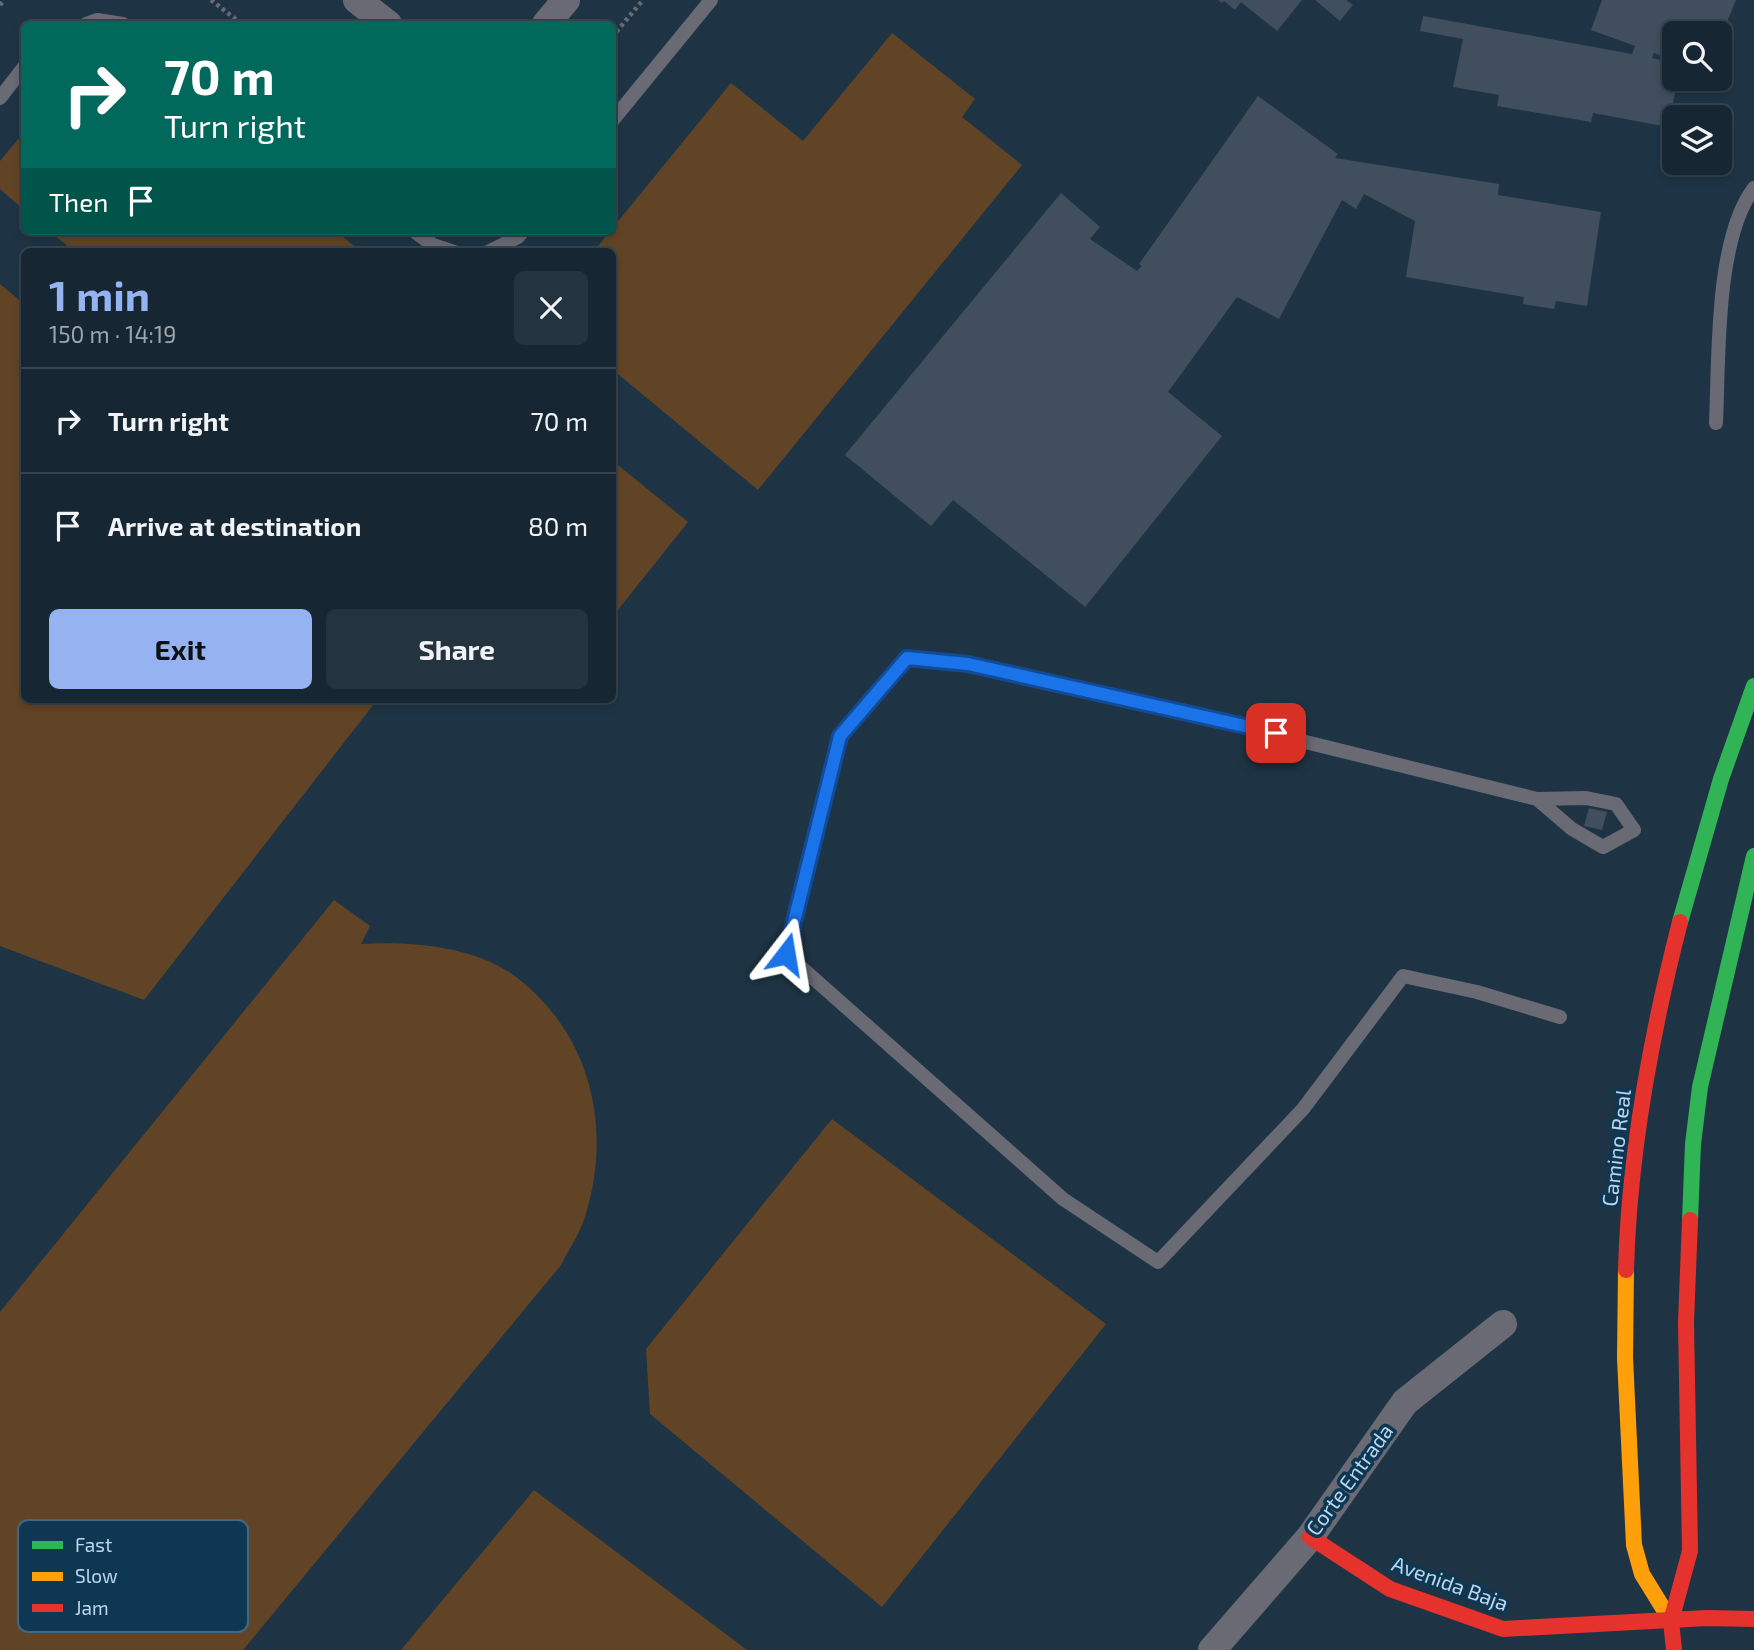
<!DOCTYPE html>
<html lang="en">
<head>
<meta charset="utf-8">
<style>
	body { margin:0; font-family:"Exo 2",sans-serif; background:#23333f; color:#f1f3f6; height:100vh; display:flex; flex-direction:column; font-size:26px; white-space:nowrap }
	* { box-sizing:border-box; margin:0 }
	p { font-size:23px; color:#9ea5ac }
	.icon { flex:none; width:38px; height:38px; fill:none; stroke:currentColor; stroke-width:2; stroke-linecap:round; stroke-linejoin:round }
	.map { position:relative; flex:1; overflow:hidden }
	.drawer { position:absolute; left:21px; top:248px; width:595px; height:455px; display:flex; flex-direction:column; background:#162733; border-radius:10px; box-shadow:0 4px 10px #0003,0 0 0 2px #35444e }
	.drawer>* { flex:none }
	.guide { position:absolute; left:21px; top:21px; width:595px; height:214px; border-radius:10px; box-shadow:0 4px 10px #0003,0 0 0 2px #35444e; background:#00695c; color:#fff; overflow:hidden }
	.controls { position:absolute; left:1662px; top:21px; display:grid; gap:14px }
	.controls a { display:grid; place-items:center; width:70px; height:70px; border-radius:10px; background:#162733; box-shadow:0 4px 10px #0003,0 0 0 2px #35444e; font-size:35px }
	.pin { position:absolute; display:grid; place-items:center; width:60px; height:60px; color:#fff; margin:-30px; border-radius:14px; box-shadow:0 4px 10px #0006 }
	.me { position:absolute; width:77px; margin:-38px; rotate:14deg; stroke-linejoin:round; filter:drop-shadow(0 0 5px #0008) }
	.turn { display:flex; align-items:center; gap:24px; height:147px; padding:0 28px; font-size:32px }
	.turn .icon { width:91px; height:91px; stroke-width:2.5 }
	.turn b { display:block; font-size:49px; line-height:60px }
	.then { display:flex; align-items:center; height:66px; padding:0 28px; background:#0003; gap:14px; font-size:26px }
	.round { display:grid; place-items:center; flex:none; width:74px; height:74px; border-radius:10px; background:#23333f }
	.head { display:flex; align-items:center; justify-content:space-between; height:119px; padding:0 28px }
	h1 { font-size:42px; font-weight:700; line-height:52px; color:#95b2f1 }
	.primary-button { display:flex; gap:14px; margin-top:auto; padding:14px 28px }
	.primary-button a { flex:1; height:80px; border-radius:10px; background:#95b2f1; color:#111; font-size:28px; font-weight:700; line-height:80px; text-align:center }
	.primary-button a+a { background:#23333f; color:#f1f3f6 }
	ul { padding:0; list-style:none }
	li { display:flex; align-items:center; gap:21px; height:105px; padding:0 28px; border-top:2px solid #35444e }
	li div { flex:1 }
	li b { display:block; font-size:26px }
	li em { font-style:normal }
	.map>svg:first-child { display:block }
	.green { fill:#614425 }
	.building { fill:#404e5e }
	.lines { fill:none; stroke-linecap:round; stroke-linejoin:round }
	.path { stroke:#656a74; stroke-width:4.5; stroke-dasharray:3.5 3.5; stroke-linecap:butt }
	.lane { stroke:#6a6a74; stroke-width:14 }
	.street { stroke:#6a6a74; stroke-width:28 }
	.fast { stroke:#30b455; stroke-width:16 }
	.slow { stroke:#ff9f0a; stroke-width:16 }
	.jam { stroke:#e5322d; stroke-width:16 }
	.route-casing { stroke:#114b97; stroke-width:18 }
	.route { stroke:#1a73e8; stroke-width:12 }
	.labels { text-anchor:middle; stroke-width:7; stroke-linejoin:round; paint-order:stroke }
	.street-label { font-size:21px; fill:#bcd7ed; stroke:#0e3754 }
	.key { fill:#0e3754; stroke:#426782; stroke-width:2 }
	.key-label { font-size:19px; fill:#bcd7ed }
</style>
</head>
<body>
<div class="map">
<svg width="1754" height="1650" viewBox="0 0 1754 1650">
	<rect width="100%" height="100%" fill="#1e3444"/>
	<!-- green -->
	<g class="green">
		<path d="M892,33L975,99L962,117L1022,165L758,490L613,370L612,252H593L731,83L803,141Z"/>
		<path d="M24,132V210L0,189V161Z"/>
		<path d="M49,231H336L361,252H75Z"/>
		<path d="M0,284L24,304V700H377L144,1000L0,946Z"/>
		<path d="M613,461L688,522L613,616Z"/>
		<path d="M334,900L370,926L361,944C410,941 475,946 516,977C591,1034 613,1128 585,1217C580,1233 569,1249 561,1265L243,1650H0V1312Z"/>
		<path d="M832,1119L1106,1324L882,1607L650,1414L646,1349Z"/>
		<path d="M534,1490L747,1650H401Z"/>
	</g>
	<!-- building -->
	<g class="building">
		<path d="M1218,0H1302L1277,31L1241,2L1235,10L1224,1L1222,3Z"/>
		<path d="M1315,0H1346L1353,5L1340,21Z"/>
		<path d="M1602,0H1736L1720,39V33H1675V61L1654,53L1652,58L1675,63V79H1678L1668,127L1593,113L1591,122L1497,106L1499,95L1453,87L1463,39L1420,31L1423,16L1632,54L1635,46L1591,30Z"/>
		<path d="M1258,96L1338,154L1335,158L1499,184L1498,195L1601,212L1587,306L1556,301L1554,309L1523,304L1524,297L1406,277L1415,221L1364,194L1356,209L1342,200L1279,319L1237,297L1168,392L1222,436L1085,607L953,500L931,526L845,455L1061,193L1100,227L1090,239L1137,271L1142,266L1139,264Z"/>
		<path d="M1589,808L1607,812L1602,830L1584,826Z"/>
	</g>
	<g class="lines">
		<!-- path -->
		<g class="path">
			<path d="M211,0L242,24"/>
			<path d="M0,5L4,0"/>
			<path d="M612,37L643,0"/>
		</g>
		<!-- lane -->
		<g class="lane">
			<path d="M86,24L97,20L123,24"/>
			<path d="M0,98L24,67"/>
			<path d="M612,121L711,0"/>
			<path d="M414,231L433,245L454,252"/>
			<path d="M488,252L518,237L523,231"/>
			<path d="M1716,423C1719,359 1715,239 1754,188"/>
			<path d="M1537,799L1572,829L1603,847L1634,830L1616,804L1586,798L1537,799L1184,712L968,664L907,658L840,736L786,954L1063,1199L1158,1262L1303,1109L1403,976L1477,992L1560,1017"/>
		</g>
		<!-- street -->
		<g class="street">
			<path d="M357,0L388,24"/>
			<path d="M546,24L566,0"/>
			<path d="M1212,1650L1310,1537L1405,1402L1503,1324"/>
		</g>
		<!-- fast -->
		<g class="fast">
			<path d="M1680,922L1721,779L1754,686"/>
			<path d="M1690,1220L1693,1144L1700,1087L1754,856"/>
		</g>
		<!-- slow -->
		<path class="slow" d="M1626,1270L1625,1358L1634,1545L1642,1574L1671,1621"/>
		<!-- jam -->
		<g class="jam">
			<path d="M1626,1270C1629,1153 1651,1035 1680,922"/>
			<path d="M1310,1537L1390,1589L1503,1629L1707,1618L1754,1619"/>
			<path d="M1674,1650L1671,1621L1690,1551L1686,1322L1690,1220"/>
		</g>
	</g>
	<g class="lines">
		<!-- route casing -->
		<g class="route-casing">
			<path id="route" d="M786,954L840,736L907,658L968,664L1276,733"/>
		</g>
		<!-- route -->
		<use href="#route" class="route"/>
	</g>
	<g class="labels">
		<!-- street labels -->
		<g class="street-label">
			<text transform="translate(1617 1148) rotate(-83)" y="7">Camino Real</text>
			<text transform="translate(1350 1480) rotate(-54)" y="7">Corte Entrada</text>
			<text transform="translate(1450 1584) rotate(20)" y="7">Avenida Baja</text>
		</g>
	</g>
	<!-- legend -->
	<rect x="18" y="1520" width="230" height="112" rx="10" class="key"/>
	<rect x="32" y="1541" width="31" height="8" fill="#30b455"/>
	<rect x="32" y="1572" width="31" height="9" fill="#ff9f0a"/>
	<rect x="32" y="1604" width="31" height="8" fill="#e5322d"/>
	<g class="key-label">
		<text x="75" y="1552">Fast</text>
		<text x="75" y="1583">Slow</text>
		<text x="75" y="1615">Jam</text>
	</g>
</svg>
<div class="controls">
<a><svg class="icon" aria-label="search" viewBox="0 0 24 24"><circle cx="10" cy="10" r="6"/><path d="M15 15l6 6"/></svg></a>
<a><svg class="icon" aria-label="layers" viewBox="0 0 24 24"><path d="M12 4l9 5-9 5-9-5zM3 14l9 5 9-5"/></svg></a>
</div>
<div class="pin" style="left:1276px;top:733px;background:#d93025"><svg class="icon" aria-label="arrive" viewBox="0 0 24 24"><path d="M6 21V4h12l-3 4 3 4H6"/></svg></div>
<svg class="me" style="left:786px;top:954px" viewBox="-20 -20 40 40"><path d="M0-17L14 15 0 8-14 15z" fill="#1a73e8" stroke="#fff" stroke-width="4"/></svg>
<div class="guide">
<div class="turn"><svg class="icon" aria-label="right" viewBox="0 0 24 24"><path d="M7 20v-9h11M14 6l5 5-5 5"/></svg><div><b>70 m</b>Turn right</div></div>
<div class="then">Then<svg class="icon" aria-label="arrive" viewBox="0 0 24 24"><path d="M6 21V4h12l-3 4 3 4H6"/></svg></div>
</div>
<section class="drawer">
<div class="head"><div><h1>1 min</h1><p>150 m · 14:19</p></div><a class="round"><svg class="icon" aria-label="close" viewBox="0 0 24 24"><path d="M6 6l12 12M18 6L6 18"/></svg></a></div>
<ul>
<li><svg class="icon" aria-label="right" viewBox="0 0 24 24"><path d="M7 20v-9h11M14 6l5 5-5 5"/></svg><div><b>Turn right</b></div><em>70 m</em></li>
<li><svg class="icon" aria-label="arrive" viewBox="0 0 24 24"><path d="M6 21V4h12l-3 4 3 4H6"/></svg><div><b>Arrive at destination</b></div><em>80 m</em></li>
</ul>
<div class="primary-button"><a>Exit</a><a>Share</a></div>
</section>
</div>
</body>
</html>
